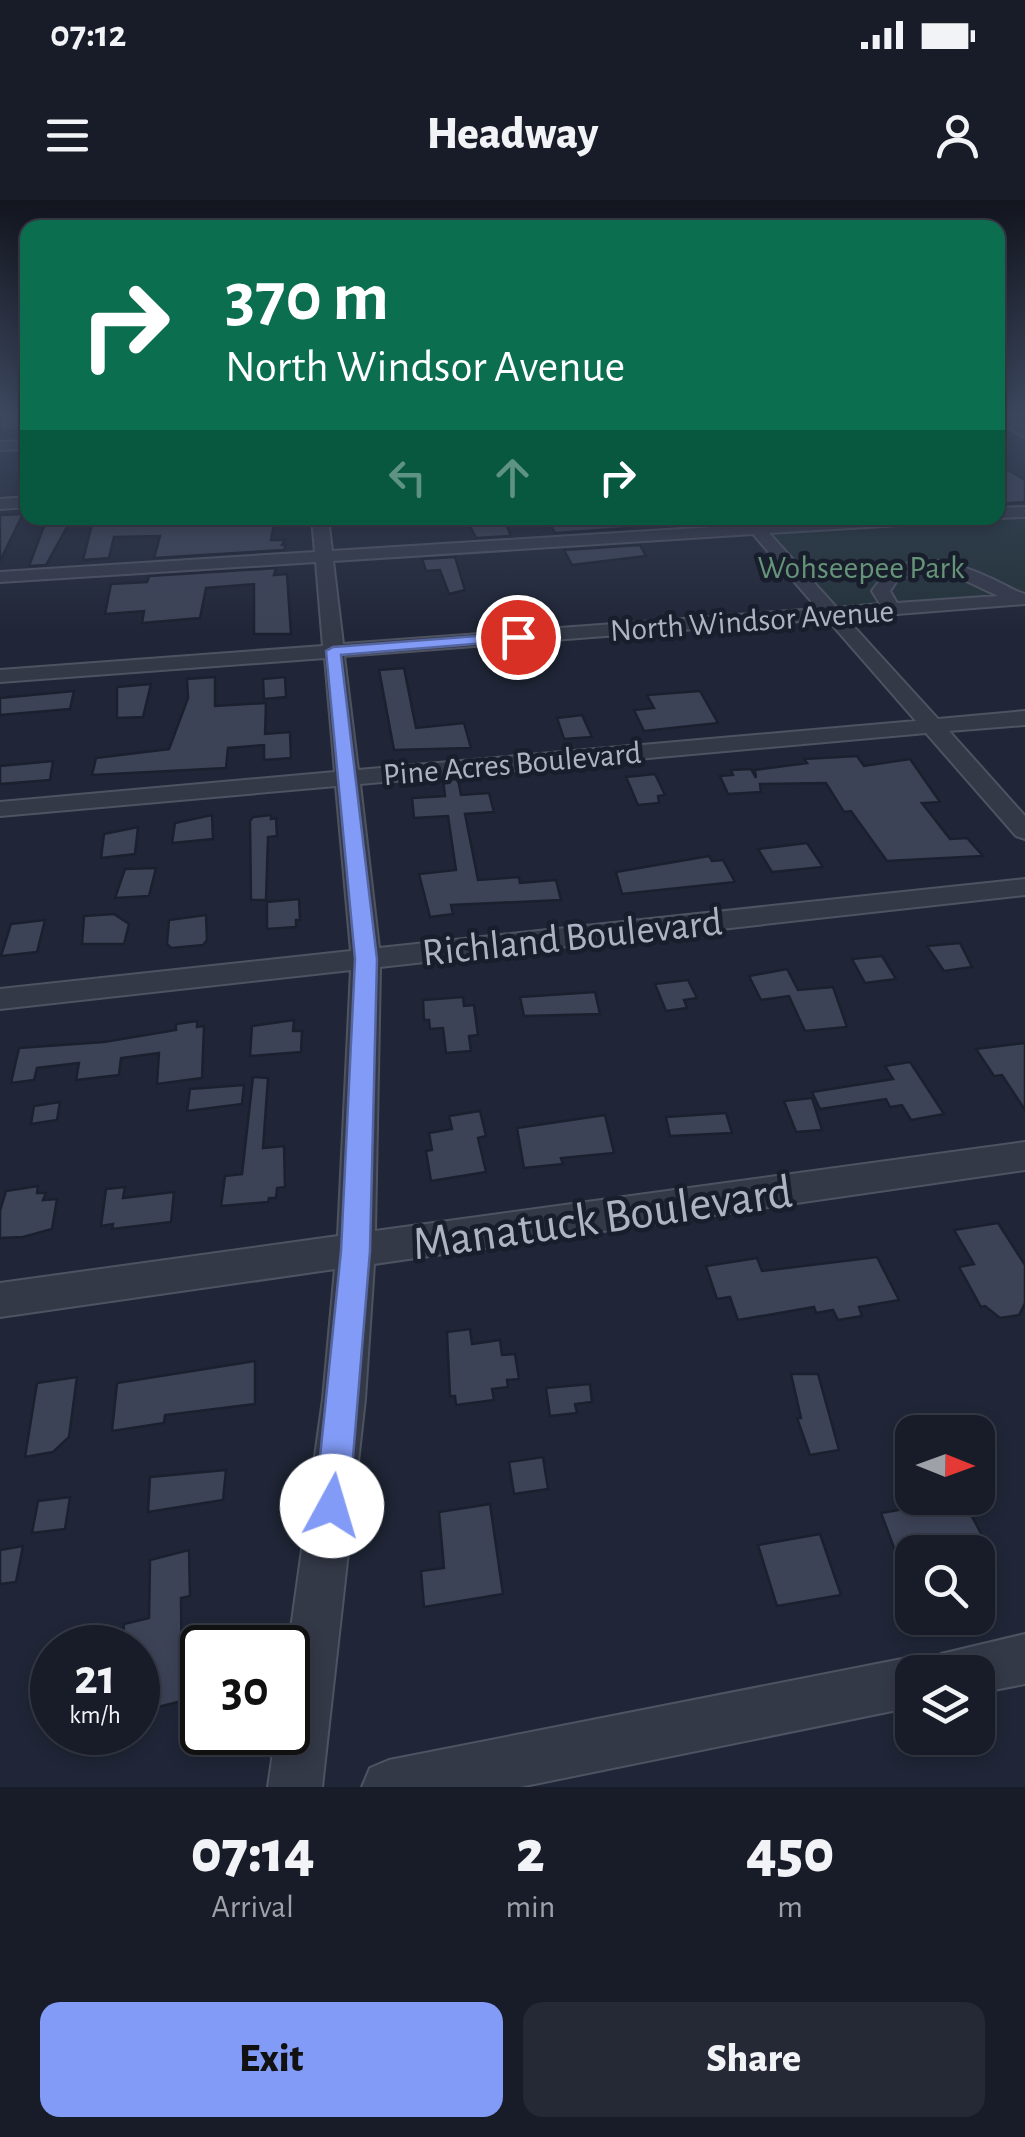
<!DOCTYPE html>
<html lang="en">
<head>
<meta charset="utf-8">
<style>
	body { margin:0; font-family:"Alegreya Sans",sans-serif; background:#252935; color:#f1f3f6; height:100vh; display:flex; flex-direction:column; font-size:38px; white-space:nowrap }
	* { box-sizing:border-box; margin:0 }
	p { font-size:32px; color:#9fa1a8 }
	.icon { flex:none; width:55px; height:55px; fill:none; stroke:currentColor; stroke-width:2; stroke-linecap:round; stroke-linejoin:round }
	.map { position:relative; height:1587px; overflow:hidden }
	.side { display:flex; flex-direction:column; background:#181c29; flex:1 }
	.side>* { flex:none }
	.top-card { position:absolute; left:20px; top:20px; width:985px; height:305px; border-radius:20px; box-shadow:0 5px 15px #0003,0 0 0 2px #363a46; background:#0b6e4f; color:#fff; overflow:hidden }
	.needle { width:65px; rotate:91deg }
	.tools { position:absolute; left:895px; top:1215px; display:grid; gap:20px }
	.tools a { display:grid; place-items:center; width:100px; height:100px; border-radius:20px; background:#181c29; box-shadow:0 5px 15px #0003,0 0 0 2px #363a46; font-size:50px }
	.speed { position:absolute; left:30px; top:1425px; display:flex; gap:20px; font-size:50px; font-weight:700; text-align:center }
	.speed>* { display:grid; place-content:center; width:130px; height:130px; border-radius:50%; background:#181c29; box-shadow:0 5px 15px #0003,0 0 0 2px #363a46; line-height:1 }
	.speed small { font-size:25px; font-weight:400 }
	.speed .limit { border:5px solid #111; border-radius:15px; background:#fff; color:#111 }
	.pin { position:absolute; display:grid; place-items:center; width:85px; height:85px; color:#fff; margin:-42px; border:5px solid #fff; border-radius:50%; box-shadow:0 2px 10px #0007 }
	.me { position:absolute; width:110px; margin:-55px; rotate:6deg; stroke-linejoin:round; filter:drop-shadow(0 0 8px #0008) }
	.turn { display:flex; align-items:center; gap:35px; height:210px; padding:0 40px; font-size:45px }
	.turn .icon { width:130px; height:130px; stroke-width:2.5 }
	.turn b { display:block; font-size:70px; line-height:85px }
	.lanes { display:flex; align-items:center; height:95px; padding:0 40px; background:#0003; justify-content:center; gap:50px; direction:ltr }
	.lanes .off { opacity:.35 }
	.eta { display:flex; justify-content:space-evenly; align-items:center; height:170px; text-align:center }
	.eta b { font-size:60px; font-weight:800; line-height:70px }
	.primary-button { display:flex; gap:20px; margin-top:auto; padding:20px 40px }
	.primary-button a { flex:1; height:115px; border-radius:20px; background:#829bf6; color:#111; font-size:40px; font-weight:800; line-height:115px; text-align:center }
	.primary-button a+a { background:#252935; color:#f1f3f6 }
	.status { display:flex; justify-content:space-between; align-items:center; height:70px; padding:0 50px; background:#181c29; direction:ltr }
	.status svg { height:28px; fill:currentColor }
	header { display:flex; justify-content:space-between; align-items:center; height:130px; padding:0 40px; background:#181c29; font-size:45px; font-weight:800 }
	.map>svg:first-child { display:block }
	.green { fill:#223238 }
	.building { fill:#3d4357; stroke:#1b202e; stroke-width:2.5 }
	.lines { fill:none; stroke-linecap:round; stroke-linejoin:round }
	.minor-casing { stroke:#4e5362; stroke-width:4 }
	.minor { fill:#343948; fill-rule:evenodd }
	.route { fill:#829bf6; stroke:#5465a0; stroke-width:2.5 }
	.labels { text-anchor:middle; stroke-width:9; stroke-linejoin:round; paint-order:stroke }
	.far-park-label { font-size:32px; fill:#669479; stroke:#191e2c }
	.far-street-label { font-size:32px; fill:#aeb3c4; stroke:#191e2c }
	.street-label { font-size:40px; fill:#aeb3c4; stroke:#191e2c }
	.near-street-label { font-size:48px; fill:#aeb3c4; stroke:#191e2c }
</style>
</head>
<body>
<div class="status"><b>07:12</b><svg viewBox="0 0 49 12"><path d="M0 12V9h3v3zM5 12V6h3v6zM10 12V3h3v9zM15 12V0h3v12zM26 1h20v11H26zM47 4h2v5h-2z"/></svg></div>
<header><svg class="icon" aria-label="menu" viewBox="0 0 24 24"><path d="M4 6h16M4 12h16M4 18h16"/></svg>Headway<svg class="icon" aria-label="person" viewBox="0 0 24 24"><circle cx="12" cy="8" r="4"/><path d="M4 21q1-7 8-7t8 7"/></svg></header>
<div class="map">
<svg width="1025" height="1587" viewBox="0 0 1025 1587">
	<rect width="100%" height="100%" fill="#202637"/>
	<!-- green -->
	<path class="green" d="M1025,312V400L832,414L756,329L933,318H998Z"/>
	<!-- building -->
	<g class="building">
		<rect x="0" y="213" width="28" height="17"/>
		<path d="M998,264L1025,280V302L998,304Z"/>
		<path d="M23,314L0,361V315Z"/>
		<path d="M47,318H72L46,365L29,366Z"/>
		<path d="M115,318L275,319L271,340H285L282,345H286L284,350L154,358L160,336L114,337L109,358L83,360L93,320Z"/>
		<path d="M596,318H624L630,328L555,333L549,322Z"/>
		<path d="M505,322L511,336L476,338L469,324Z"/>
		<path d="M640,345L646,356L572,365L564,350Z"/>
		<path d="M455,357L465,390L449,394L440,370L426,371L422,359Z"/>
		<path d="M276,368L274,375L287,374L291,434H254V384L206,388L200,418L142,423L144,411L105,414L111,384L147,382L149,376Z"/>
		<path d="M404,468L416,528L464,523L471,548L394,550L379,470Z"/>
		<path d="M215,477V506L266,503L265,534L290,532L291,558L264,560V545L228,548L226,568L92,575L96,558L169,549L188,498L187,479Z"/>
		<path d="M285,477L286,497L264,499L263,479Z"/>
		<path d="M151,484L143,517L117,518V487Z"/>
		<path d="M74,491L70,509L0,515V498Z"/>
		<path d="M700,491L718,523L644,531L634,510L654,508L647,495Z"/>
		<path d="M582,515L592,537L564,539L557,518Z"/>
		<path d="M857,556L864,566L910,559L940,602L922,603L950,639L967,638L983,656L887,661L851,611L844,612L826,583L760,584L761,592L728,594L720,576L733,575L731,570L751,569L756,578L755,570L807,563L804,559Z"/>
		<path d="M53,561L50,580L0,584V566Z"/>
		<path d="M655,574L665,595L658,596L659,603L638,605L626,577Z"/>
		<path d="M458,579L461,595L489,593L494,612L465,614L478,680L519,677L520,683L556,680L561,700L451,705L453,714L430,717L419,674L456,670L448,616L414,618L412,598L445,596L443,580Z"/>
		<path d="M212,615L213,639L172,643L175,623Z"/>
		<path d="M271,615V619L276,618L277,636L268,637L266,700H251L250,621L253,617Z"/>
		<path d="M138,627L135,654L101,658L104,634Z"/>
		<path d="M807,643L823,667L772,672L758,649Z"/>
		<path d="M709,656L712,661L723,660L735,682L622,694L616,672Z"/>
		<path d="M156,668L149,696L115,698L125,669Z"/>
		<path d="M299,699L300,720H296V727L267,729V702Z"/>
		<path d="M114,714L129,724L124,744H82L84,716Z"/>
		<path d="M206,715L207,740L203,745L171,748L167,744L169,720Z"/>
		<path d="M45,720L37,752L1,756L11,724Z"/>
		<path d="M960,743L972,767L944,771L927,746Z"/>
		<path d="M882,756L896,779L865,783L852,759Z"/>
		<path d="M787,769L798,790L833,787L847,827L805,831L789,796L761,800L749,776Z"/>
		<path d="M688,780L697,798L684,800L687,808L666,811L655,784Z"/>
		<path d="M595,792L600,814L524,816L520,797Z"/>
		<path d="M463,797L464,806L474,805L478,835L469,836L471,851L446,853L443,828L430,829L429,820H424L423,800Z"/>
		<path d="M294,820L293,831H302L301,852L250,856L252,826Z"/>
		<path d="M197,821V827L204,826L202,878L157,884L159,853L121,858L119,875L76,880L79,863L37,868L34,880L11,883L19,848L104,842L176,830V824Z"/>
		<path d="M1025,843V910L1002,875L994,876L976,849Z"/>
		<path d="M910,862L944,914L911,920L902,905L890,907L886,899L820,909L812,892L893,879L885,866Z"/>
		<path d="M253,877L268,878L263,948L284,946L285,987L277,988L276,998H269L268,1002L221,1006L225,976L242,974Z"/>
		<path d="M244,885L242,904L187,911L190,889Z"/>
		<path d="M812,898L822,930L796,932L784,901Z"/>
		<path d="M60,902L57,920L31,924L34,906Z"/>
		<path d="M480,911L486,936L478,938L486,972L431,981L426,951L432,950L429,933L452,929L449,916Z"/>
		<path d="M726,913L732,933L670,936L666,917Z"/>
		<path d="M605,915L614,953L561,958L563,964L524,968L517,928Z"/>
		<path d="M38,986L37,993H46L43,1000L57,999L52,1029L23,1037L0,1038V1011L6,991Z"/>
		<path d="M125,987L123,998L174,992L171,1022L112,1029L113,1024L101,1026L106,989Z"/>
		<path d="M998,1023L1025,1065V1103L1019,1115L1000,1118L985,1106L981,1107L959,1067L974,1064L954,1030Z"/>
		<path d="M877,1057L899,1100L859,1107L862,1116L838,1120L833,1110L816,1113L814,1107L738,1120L730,1097L717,1099L706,1066L757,1058L762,1071Z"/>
		<path d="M470,1129L472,1144L500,1140L502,1155L515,1154L519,1179L507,1180L508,1187L492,1189L494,1200L456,1205L455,1196H450L447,1132Z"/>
		<path d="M255,1161V1204L165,1215L164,1223L112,1231L117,1183Z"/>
		<path d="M791,1174H818L839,1250L810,1255L797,1218H801Z"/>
		<path d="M77,1177L69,1237L53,1252L25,1257L37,1183Z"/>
		<path d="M590,1184L592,1202L575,1204L577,1213L550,1216L546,1188Z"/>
		<path d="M543,1257L548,1289L514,1294L509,1262Z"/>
		<path d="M226,1270L223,1300L148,1312L150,1277Z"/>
		<path d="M70,1297L65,1329L32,1333L38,1301Z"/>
		<path d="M906,1298H962L991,1352H928L926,1348L896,1353L881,1313L910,1308Z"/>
		<path d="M490,1304L503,1394L424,1407L421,1371L444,1368L439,1312Z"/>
		<path d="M820,1334L841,1395L777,1406L758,1345Z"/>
		<path d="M23,1346L16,1382L0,1384V1350Z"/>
		<path d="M189,1350L190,1396L181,1398L182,1501L138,1512V1448L135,1440L123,1443L124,1424L149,1418L150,1360Z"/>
	</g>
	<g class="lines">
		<!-- minor casing -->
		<g class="minor-casing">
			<g id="minor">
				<path d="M998,213L1025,227V237L998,222Z"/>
				<path d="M28,241V249L0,250V242Z"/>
				<path d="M28,297V307L0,309V299Z"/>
				<path d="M1025,307V317L998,318H997L998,308Z"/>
				<path d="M312,318H328L332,351L745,325L741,318H755L761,324L941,318L933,323L769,333L837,408L880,404L872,391C902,347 945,358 988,377C1001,382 1013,391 1025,394V404L846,418L938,519L1025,511V525L949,531L1025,616V639L1016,636L926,533L360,584L379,748L1025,679V695L380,767L375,1031L1025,942V970L374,1064L365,1199L322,1587H268L276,1532H288V1450L323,1199L335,1069L0,1117V1083L338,1036L351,770L0,809V789L351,751L336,586L0,616V602L335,572L325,458L0,482V470L323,446L316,362L0,382V372L315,352ZM753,334L818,409L343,444L333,361ZM924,371L960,378L998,396L897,403L890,391L898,379ZM827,419L916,521L358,570L344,456Z"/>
				<path d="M1025,1434V1484L978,1493V1472H934L941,1454Z"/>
				<path d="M912,1457L930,1464L933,1472H912V1507L520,1587H362L370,1568L389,1560Z"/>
			</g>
		</g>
		<!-- minor -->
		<use href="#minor" class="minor"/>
	</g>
	<!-- sky -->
	<linearGradient id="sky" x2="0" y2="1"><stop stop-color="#12151e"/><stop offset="0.49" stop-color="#3c475e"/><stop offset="1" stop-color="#3c475e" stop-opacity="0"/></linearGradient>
	<rect width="1025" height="435" fill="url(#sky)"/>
	<!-- route -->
	<path class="route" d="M518,433L523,434V440L341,455L377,759L370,1051L349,1306L344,1319L332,1324L320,1319L315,1306L341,1051L355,759L326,451L333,447Z"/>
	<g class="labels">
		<!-- far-park labels -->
		<g class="far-park-label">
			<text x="861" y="378">Wohseepee Park</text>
		</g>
		<!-- far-street labels -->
		<g class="far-street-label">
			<text transform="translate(752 420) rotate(-4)" y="11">North Windsor Avenue</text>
			<text transform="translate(512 563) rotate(-5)" y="11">Pine Acres Boulevard</text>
		</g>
		<!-- street labels -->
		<g class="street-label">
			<text transform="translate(572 736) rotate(-6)" y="14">Richland Boulevard</text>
		</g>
		<!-- near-street labels -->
		<g class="near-street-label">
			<text transform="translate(602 1016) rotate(-8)" y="17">Manatuck Boulevard</text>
		</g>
	</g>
</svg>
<div class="tools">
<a><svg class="needle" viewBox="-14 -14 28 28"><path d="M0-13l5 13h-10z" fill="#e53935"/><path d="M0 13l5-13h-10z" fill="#9fa1a8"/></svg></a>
<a><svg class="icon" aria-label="search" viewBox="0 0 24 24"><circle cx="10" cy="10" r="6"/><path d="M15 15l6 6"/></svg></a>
<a><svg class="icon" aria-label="layers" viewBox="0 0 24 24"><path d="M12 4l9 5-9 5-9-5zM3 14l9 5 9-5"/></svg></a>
</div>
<div class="speed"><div>21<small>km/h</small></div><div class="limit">30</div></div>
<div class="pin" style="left:518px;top:437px;background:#d93025"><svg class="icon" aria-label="arrive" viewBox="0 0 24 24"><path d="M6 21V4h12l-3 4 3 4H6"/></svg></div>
<svg class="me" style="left:332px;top:1306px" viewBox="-20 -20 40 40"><circle r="19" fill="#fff"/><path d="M0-13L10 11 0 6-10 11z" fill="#829bf6"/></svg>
<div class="top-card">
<div class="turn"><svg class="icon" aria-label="right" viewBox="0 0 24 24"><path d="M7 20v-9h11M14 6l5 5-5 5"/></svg><div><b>370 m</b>North Windsor Avenue</div></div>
<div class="lanes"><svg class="icon off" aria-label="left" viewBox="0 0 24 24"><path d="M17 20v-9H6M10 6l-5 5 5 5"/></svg><svg class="icon off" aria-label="ahead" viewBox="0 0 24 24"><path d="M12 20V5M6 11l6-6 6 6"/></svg><svg class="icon" aria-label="right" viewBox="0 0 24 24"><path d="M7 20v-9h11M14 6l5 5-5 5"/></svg></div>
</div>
</div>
<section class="side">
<div class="eta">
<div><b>07:14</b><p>Arrival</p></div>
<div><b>2</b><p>min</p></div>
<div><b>450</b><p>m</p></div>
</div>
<div class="primary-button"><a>Exit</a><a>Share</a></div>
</section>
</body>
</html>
